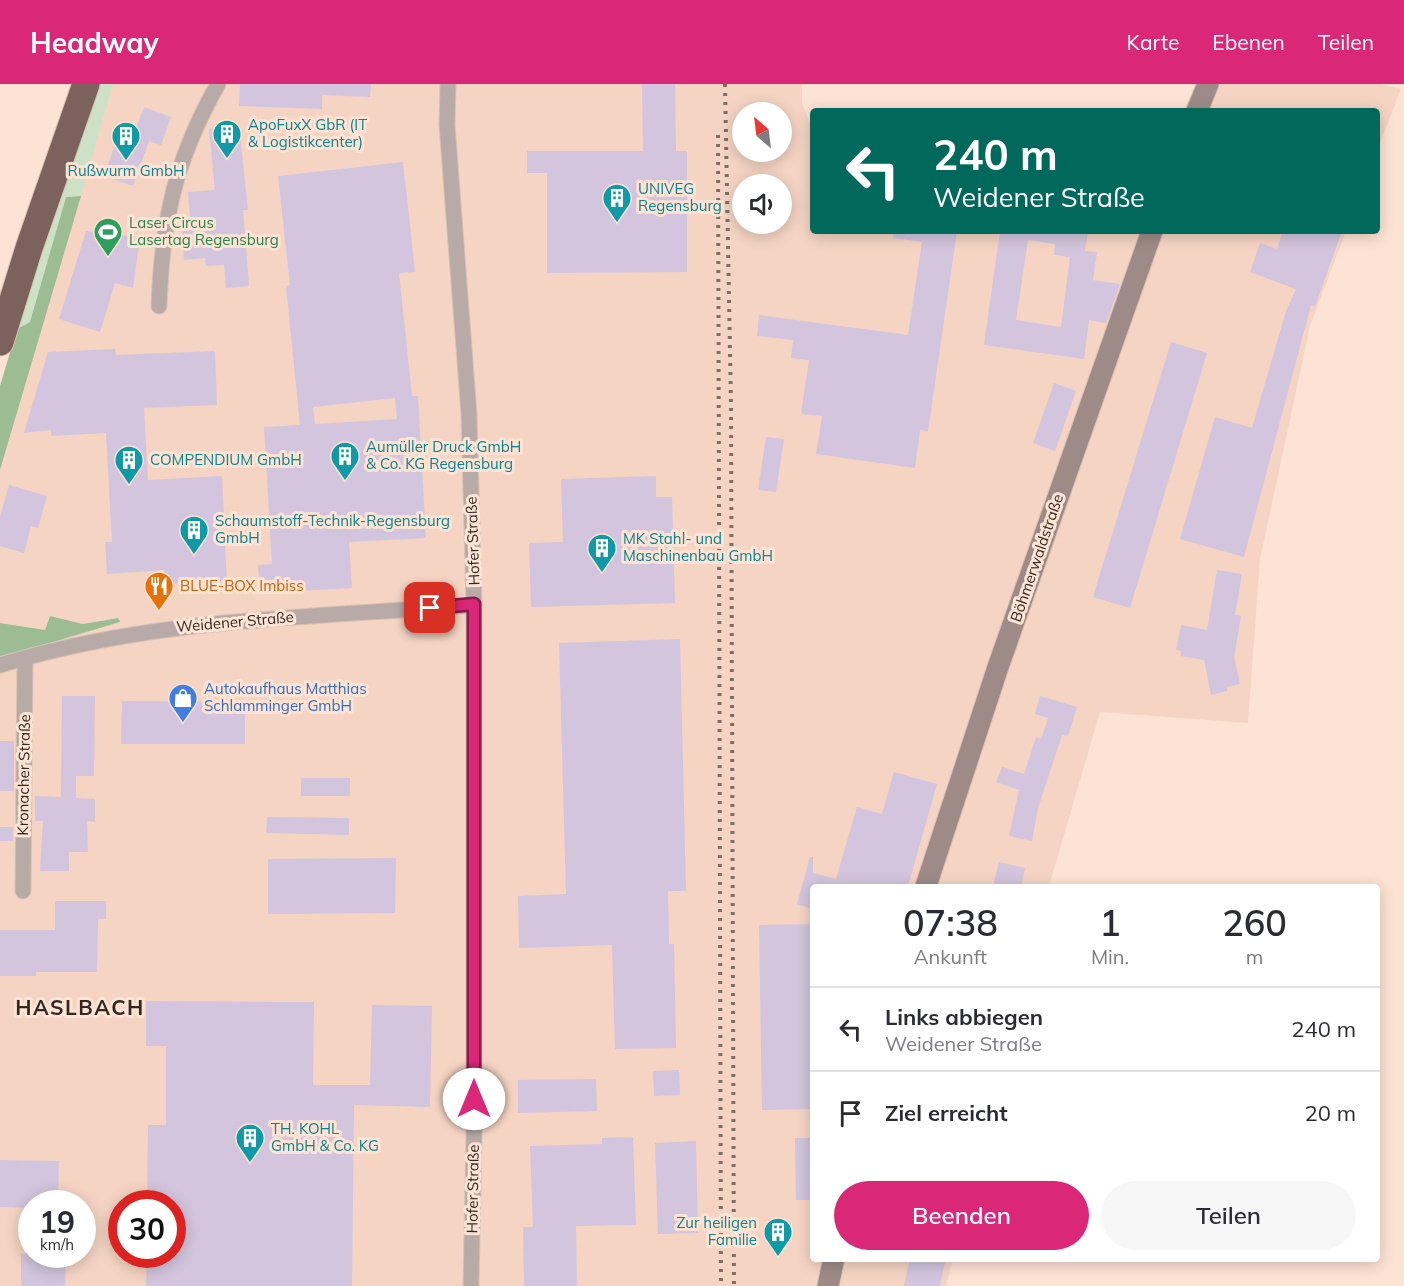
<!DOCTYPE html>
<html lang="de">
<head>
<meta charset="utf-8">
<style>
	body { margin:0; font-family:Mulish,sans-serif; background:#f7f7f7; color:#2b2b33; height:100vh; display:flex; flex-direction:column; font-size:22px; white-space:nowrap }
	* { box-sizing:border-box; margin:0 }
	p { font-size:20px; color:#7c7c81 }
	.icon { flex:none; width:33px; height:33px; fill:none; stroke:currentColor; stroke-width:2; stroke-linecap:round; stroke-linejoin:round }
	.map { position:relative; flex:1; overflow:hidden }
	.side { position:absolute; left:810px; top:800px; width:570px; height:378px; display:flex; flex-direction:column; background:#fff; border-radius:6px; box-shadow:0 3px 15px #0003 }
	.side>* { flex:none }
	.hud { position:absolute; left:810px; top:24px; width:570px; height:126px; border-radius:6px; box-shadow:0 3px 15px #0003; background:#00695c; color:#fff; overflow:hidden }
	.needle { width:39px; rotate:332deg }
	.tools { position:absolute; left:732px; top:18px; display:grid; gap:12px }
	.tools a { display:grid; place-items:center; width:60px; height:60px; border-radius:50%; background:#fff; box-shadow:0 3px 15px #0003; font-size:30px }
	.speed { position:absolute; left:18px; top:1106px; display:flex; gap:12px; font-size:30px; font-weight:700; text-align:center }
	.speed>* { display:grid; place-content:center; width:78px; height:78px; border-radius:50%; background:#fff; box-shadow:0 3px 15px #0003; line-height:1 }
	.speed small { font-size:15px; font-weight:400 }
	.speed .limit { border:9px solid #d22; background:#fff; color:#111 }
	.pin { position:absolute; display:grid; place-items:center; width:51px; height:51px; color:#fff; margin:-26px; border-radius:12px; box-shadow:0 3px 9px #0006 }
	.me { position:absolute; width:66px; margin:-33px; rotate:0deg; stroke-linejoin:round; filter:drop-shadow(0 0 4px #0008) }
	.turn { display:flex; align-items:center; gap:21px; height:126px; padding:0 24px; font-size:27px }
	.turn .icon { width:78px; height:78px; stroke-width:2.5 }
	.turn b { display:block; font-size:42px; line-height:51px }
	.eta { display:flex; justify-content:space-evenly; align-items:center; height:102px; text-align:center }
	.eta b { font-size:36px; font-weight:600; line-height:42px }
	.primary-button { display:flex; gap:12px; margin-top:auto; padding:12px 24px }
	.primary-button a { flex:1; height:69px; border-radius:36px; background:#db2777; color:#fff; font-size:24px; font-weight:600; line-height:69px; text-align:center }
	.primary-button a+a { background:#f7f7f7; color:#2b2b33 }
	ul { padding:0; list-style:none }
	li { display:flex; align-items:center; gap:18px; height:84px; padding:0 24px; border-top:2px solid #e1e1e2 }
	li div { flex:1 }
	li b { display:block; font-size:22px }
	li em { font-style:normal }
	header { display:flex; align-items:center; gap:36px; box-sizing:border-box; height:84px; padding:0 30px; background:#db2777; color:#fff }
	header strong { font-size:28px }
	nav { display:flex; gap:33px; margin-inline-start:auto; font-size:21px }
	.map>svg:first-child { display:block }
	.built { fill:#f5d4c3; fill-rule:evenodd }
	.green { fill:#cde1c7 }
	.forest { fill:#9cbd94 }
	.building { fill:#d2c5dd; fill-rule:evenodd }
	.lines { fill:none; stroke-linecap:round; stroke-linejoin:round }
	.street-casing { stroke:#d8c1b4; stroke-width:17 }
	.secondary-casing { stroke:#d8c1b4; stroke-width:23 }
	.highway-casing { stroke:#d8c1b4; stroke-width:29 }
	.street { stroke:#b7aaa7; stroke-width:15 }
	.secondary { stroke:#9e8b87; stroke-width:21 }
	.highway { stroke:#7c625d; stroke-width:27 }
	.rail { stroke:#7e6f65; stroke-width:4; stroke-dasharray:3 6; stroke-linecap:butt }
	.route-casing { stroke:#8e194d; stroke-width:15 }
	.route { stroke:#db2777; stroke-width:10 }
	.labels { text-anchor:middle; stroke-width:6; stroke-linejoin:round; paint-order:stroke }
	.culture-label { font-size:15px; fill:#0d838f; stroke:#fde3d4; text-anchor:start }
	.leisure-label { font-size:15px; fill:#27864d; stroke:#fde3d4; text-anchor:start }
	.street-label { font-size:15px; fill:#312822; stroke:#fde3d4 }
	.food-label { font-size:15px; fill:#c56008; stroke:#fde3d4; text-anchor:start }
	.shop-label { font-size:15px; fill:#366cbe; stroke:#fde3d4; text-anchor:start }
	.district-label { font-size:21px; font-weight:bold; letter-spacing:1.5px; fill:#312822; stroke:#fde3d4 }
</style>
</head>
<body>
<header>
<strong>Headway</strong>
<nav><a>Karte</a><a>Ebenen</a><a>Teilen</a></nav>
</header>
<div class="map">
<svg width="1404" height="1202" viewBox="0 0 1404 1202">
	<rect width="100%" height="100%" fill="#fde3d4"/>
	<!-- built -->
	<g class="built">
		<path d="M113,0H802V19L813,47V147H1346L1310,242L1260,475L1248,639L1100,628L1049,802H813V1174L953,1175L946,1202H0V574L120,538L118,534L83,540L50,532L45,546L0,539V386ZM742,28H782V68H742ZM742,100H782V140H742ZM32,1119H82V1170H32ZM122,1119H172V1170H122Z"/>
		<path d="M1196,0H1381L1401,5L1377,67V27H1183Z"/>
	</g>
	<!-- green -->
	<path class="green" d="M99,0H113L81,112L66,113L30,239L17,245Z"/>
	<!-- forest -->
	<g class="forest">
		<path d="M81,112L0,386V302L17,245L30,238L66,113Z"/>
		<path d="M50,532L83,540L118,534L120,538L0,574V539L45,546Z"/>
	</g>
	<!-- building -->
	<g class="building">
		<path d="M240,0H371L370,13L322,11V25L239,22Z"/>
		<path d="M642,0H675L676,67H687V188L547,189V89H527V67H643Z"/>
		<path d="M144,23L171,33L161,61L149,57L133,102L104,92L121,44L134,49Z"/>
		<path d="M239,42L248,126H243L249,202L226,204L224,181L206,182L205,174L184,176L182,144H191L188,108L215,106L209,45Z"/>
		<path d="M403,78L415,188L399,189L412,312H418L426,454L349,458L352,504L260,509L258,481L272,480L264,343L300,341L286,202L290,201L278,92ZM395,314L397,335L315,340L313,323Z"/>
		<path d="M86,147L140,153L133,204L115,199L100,248L59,235Z"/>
		<path d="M894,147H957L928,347L920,346L915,384L816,370L822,332L801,330L809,276L791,274L793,256L757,252L759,231L908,251L922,158L893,154Z"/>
		<path d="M1000,147H1088L1085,167L1097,168L1093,196L1120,200L1106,239L1089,236L1084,275L984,261ZM1028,156L1055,160L1054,171L1070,173L1061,243L1016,236Z"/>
		<path d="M1283,147H1342L1315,223L1311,221L1244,473L1180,455L1215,333L1252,344L1286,227L1296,205L1250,188L1260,159L1277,165Z"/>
		<path d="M1171,258L1207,269L1130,524L1093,513Z"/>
		<path d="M115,265L116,271L215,267L217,321L144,324L148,396L222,392L224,432H233L234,444H224L227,497L164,500V486L107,490L105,458H112L106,349L51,352V346L24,349L48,268Z"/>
		<path d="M1054,299L1076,307L1055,367L1033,359Z"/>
		<path d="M766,353L784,355L776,408L758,406Z"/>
		<path d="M656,392V413H672L675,519L531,523L529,459L563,458L561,395Z"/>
		<path d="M9,401L47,412L38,444L31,442L24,469L0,462V433Z"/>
		<path d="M1217,486L1242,490L1235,531L1241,532L1234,573L1240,600L1227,603V607L1211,611L1204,576L1181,572V567L1176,566L1181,541L1207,546Z"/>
		<path d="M680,555L686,807H668L669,860H674L676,964L615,965L612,861L519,864L518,812L566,810L559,559Z"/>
		<path d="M62,612H95L94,692H76V714L95,715V738L87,737L88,768H69V787H40L43,737H35V712L61,713Z"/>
		<path d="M1040,612L1077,623L1068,652L1062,651L1038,724L1032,757L1009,752L1019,706L996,698L1002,683L1024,690L1036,653L1041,655L1048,634L1035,630Z"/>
		<path d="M122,617L245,618V660H121Z"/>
		<rect x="0" y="657" width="14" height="50"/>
		<path d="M894,688L937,700L908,802H813V825L797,820L810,773H813V789L836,795L857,723L882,730Z"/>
		<rect x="301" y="694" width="49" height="18"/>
		<path d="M267,733L349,734V751L266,749Z"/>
		<rect x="0" y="743" width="13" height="14"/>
		<path d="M396,774L395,829L268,830V775Z"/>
		<path d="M999,778L1025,784L1021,802H993Z"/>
		<path d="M55,817H106V835H98L97,888H36V892H0V846H55Z"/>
		<path d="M812,840L813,1025L762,1026L759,841Z"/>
		<path d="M146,917L314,918L313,1001H370L372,921L432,922L430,1023L354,1021L352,1202H146L147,1170H172V1119H147L148,1041H166V962H146Z"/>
		<path d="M679,986L680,1011L654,1012L653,987Z"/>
		<path d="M596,995L597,1027L518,1029V996Z"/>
		<path d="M633,1053L636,1141L576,1142L577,1202H524L523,1143H533L530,1062L602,1060V1054Z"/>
		<path d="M795,1054H813V1116H796Z"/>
		<path d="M696,1057L698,1149L658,1150L655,1059Z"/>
		<path d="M0,1076L59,1077L58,1119H32V1124L0,1123Z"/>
		<path d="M21,1170H66L65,1202H21Z"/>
		<path d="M910,1174H946L940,1202H904Z"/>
	</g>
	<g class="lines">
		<!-- street casing -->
		<g class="street-casing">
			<g id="street">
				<path d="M448,0L447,41L469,330L474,521V1051L471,1202"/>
				<path d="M159,222C162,136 175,76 218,0"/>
				<path d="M0,581C158,533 312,534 474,521"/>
				<path d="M23,807L25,574"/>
			</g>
		</g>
		<!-- secondary casing -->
		<g class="secondary-casing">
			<g id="secondary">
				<path d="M1197,27L1208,0"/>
				<path d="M926,802L998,583L1152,147"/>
				<path d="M828,1202L834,1174"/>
			</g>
		</g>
		<!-- highway casing -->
		<g class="highway-casing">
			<path id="highway" d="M0,258L29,164L86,0"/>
		</g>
		<!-- street -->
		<use href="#street" class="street"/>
		<!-- secondary -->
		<use href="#secondary" class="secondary"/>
		<!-- highway -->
		<use href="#highway" class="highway"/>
		<!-- rail -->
		<g class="rail">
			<path d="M725,0L731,320L734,1202"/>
			<path d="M718,51L721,1202"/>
		</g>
	</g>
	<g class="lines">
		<!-- route casing -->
		<g class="route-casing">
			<path id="route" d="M430,524L474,520V1015"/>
		</g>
		<!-- route -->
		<use href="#route" class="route"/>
	</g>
	<!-- icons -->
	<defs>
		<g id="building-pin" transform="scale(1.5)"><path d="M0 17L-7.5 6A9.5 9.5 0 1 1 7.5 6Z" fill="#0f9aa8" stroke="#fde3d4"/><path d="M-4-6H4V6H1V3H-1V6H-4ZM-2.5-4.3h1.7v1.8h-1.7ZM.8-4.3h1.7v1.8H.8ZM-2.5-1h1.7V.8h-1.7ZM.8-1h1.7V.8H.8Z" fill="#fff"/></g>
		<g id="stadium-pin" transform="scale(1.5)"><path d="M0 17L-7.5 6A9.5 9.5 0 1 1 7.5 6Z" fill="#2e9e5b" stroke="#fde3d4"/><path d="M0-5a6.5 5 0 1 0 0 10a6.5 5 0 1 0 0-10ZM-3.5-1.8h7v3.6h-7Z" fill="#fff"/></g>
		<g id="restaurant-pin" transform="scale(1.5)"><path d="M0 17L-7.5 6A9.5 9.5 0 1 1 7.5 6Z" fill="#e8710a" stroke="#fde3d4"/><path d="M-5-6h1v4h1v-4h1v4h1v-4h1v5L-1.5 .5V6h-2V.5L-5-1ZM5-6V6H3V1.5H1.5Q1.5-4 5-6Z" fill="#fff"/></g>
		<g id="shop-pin" transform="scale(1.5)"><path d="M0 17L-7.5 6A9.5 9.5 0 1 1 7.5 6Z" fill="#3f7fe0" stroke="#fde3d4"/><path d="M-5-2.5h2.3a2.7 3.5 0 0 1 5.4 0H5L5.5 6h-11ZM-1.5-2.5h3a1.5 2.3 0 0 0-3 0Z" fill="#fff"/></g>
	</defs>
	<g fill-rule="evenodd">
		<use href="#building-pin" x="227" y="50"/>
		<use href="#building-pin" x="126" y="52"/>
		<use href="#building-pin" x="617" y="114"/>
		<use href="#stadium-pin" x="108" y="148"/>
		<use href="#building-pin" x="345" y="372"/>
		<use href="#building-pin" x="129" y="376"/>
		<use href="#building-pin" x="194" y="446"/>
		<use href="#building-pin" x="602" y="464"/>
		<use href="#restaurant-pin" x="159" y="502"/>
		<use href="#shop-pin" x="183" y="614"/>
		<use href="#building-pin" x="250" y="1054"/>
		<use href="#building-pin" x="778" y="1148"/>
	</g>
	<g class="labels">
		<!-- culture labels -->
		<g class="culture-label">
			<text x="248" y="46">ApoFuxX GbR (IT<tspan x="248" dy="17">&amp; Logistikcenter)</tspan></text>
			<text x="126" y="92" text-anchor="middle">Rußwurm GmbH</text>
			<text x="638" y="110">UNIVEG<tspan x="638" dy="17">Regensburg</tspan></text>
			<text x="366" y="368">Aumüller Druck GmbH<tspan x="366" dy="17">&amp; Co. KG Regensburg</tspan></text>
			<text x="150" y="381">COMPENDIUM GmbH</text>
			<text x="215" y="442">Schaumstoff-Technik-Regensburg<tspan x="215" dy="17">GmbH</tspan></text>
			<text x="623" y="460">MK Stahl- und<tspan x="623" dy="17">Maschinenbau GmbH</tspan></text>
			<text x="271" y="1050">TH. KOHL<tspan x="271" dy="17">GmbH &amp; Co. KG</tspan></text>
			<text x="757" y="1144" text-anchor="end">Zur heiligen<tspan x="757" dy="17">Familie</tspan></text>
		</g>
		<!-- leisure labels -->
		<g class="leisure-label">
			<text x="129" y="144">Laser Circus<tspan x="129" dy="17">Lasertag Regensburg</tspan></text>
		</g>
		<!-- street labels -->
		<g class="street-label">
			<text transform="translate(473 457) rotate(-92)" y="5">Hofer Straße</text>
			<text transform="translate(1037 474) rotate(-71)" y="5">Böhmerwaldstraße</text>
			<text transform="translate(235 538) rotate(-5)" y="5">Weidener Straße</text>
			<text transform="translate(24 691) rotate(-89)" y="5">Kronacher Straße</text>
			<text transform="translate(473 1105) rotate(-89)" y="5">Hofer Straße</text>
		</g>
		<!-- food labels -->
		<g class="food-label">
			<text x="180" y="507">BLUE-BOX Imbiss</text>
		</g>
		<!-- shop labels -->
		<g class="shop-label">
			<text x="204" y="610">Autokaufhaus Matthias<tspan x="204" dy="17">Schlamminger GmbH</tspan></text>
		</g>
		<!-- district labels -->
		<g class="district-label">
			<text x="80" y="931">HASLBACH</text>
		</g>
	</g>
</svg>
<div class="tools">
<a><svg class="needle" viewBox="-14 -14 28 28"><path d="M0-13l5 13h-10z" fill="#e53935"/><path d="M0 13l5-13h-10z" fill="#7c7c81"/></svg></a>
<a><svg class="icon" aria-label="sound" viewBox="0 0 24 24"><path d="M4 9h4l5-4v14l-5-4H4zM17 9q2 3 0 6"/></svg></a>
</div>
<div class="speed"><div>19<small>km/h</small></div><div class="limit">30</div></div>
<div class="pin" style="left:430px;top:524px;background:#d93025"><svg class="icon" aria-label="arrive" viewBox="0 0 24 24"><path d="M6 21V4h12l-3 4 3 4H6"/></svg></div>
<svg class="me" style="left:474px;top:1015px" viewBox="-20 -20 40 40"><circle r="19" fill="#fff"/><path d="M0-13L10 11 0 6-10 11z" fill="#db2777"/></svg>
<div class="hud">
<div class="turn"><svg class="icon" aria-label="left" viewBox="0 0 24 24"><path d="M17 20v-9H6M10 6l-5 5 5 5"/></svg><div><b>240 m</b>Weidener Straße</div></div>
</div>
<section class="side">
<div class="eta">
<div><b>07:38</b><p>Ankunft</p></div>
<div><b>1</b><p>Min.</p></div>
<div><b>260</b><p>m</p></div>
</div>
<ul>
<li><svg class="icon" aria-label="left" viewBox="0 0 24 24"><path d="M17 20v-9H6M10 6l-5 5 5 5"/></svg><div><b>Links abbiegen</b><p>Weidener Straße</p></div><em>240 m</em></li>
<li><svg class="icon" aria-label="arrive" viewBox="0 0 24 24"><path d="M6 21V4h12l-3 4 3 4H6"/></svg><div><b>Ziel erreicht</b></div><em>20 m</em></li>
</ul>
<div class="primary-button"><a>Beenden</a><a>Teilen</a></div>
</section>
</div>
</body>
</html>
